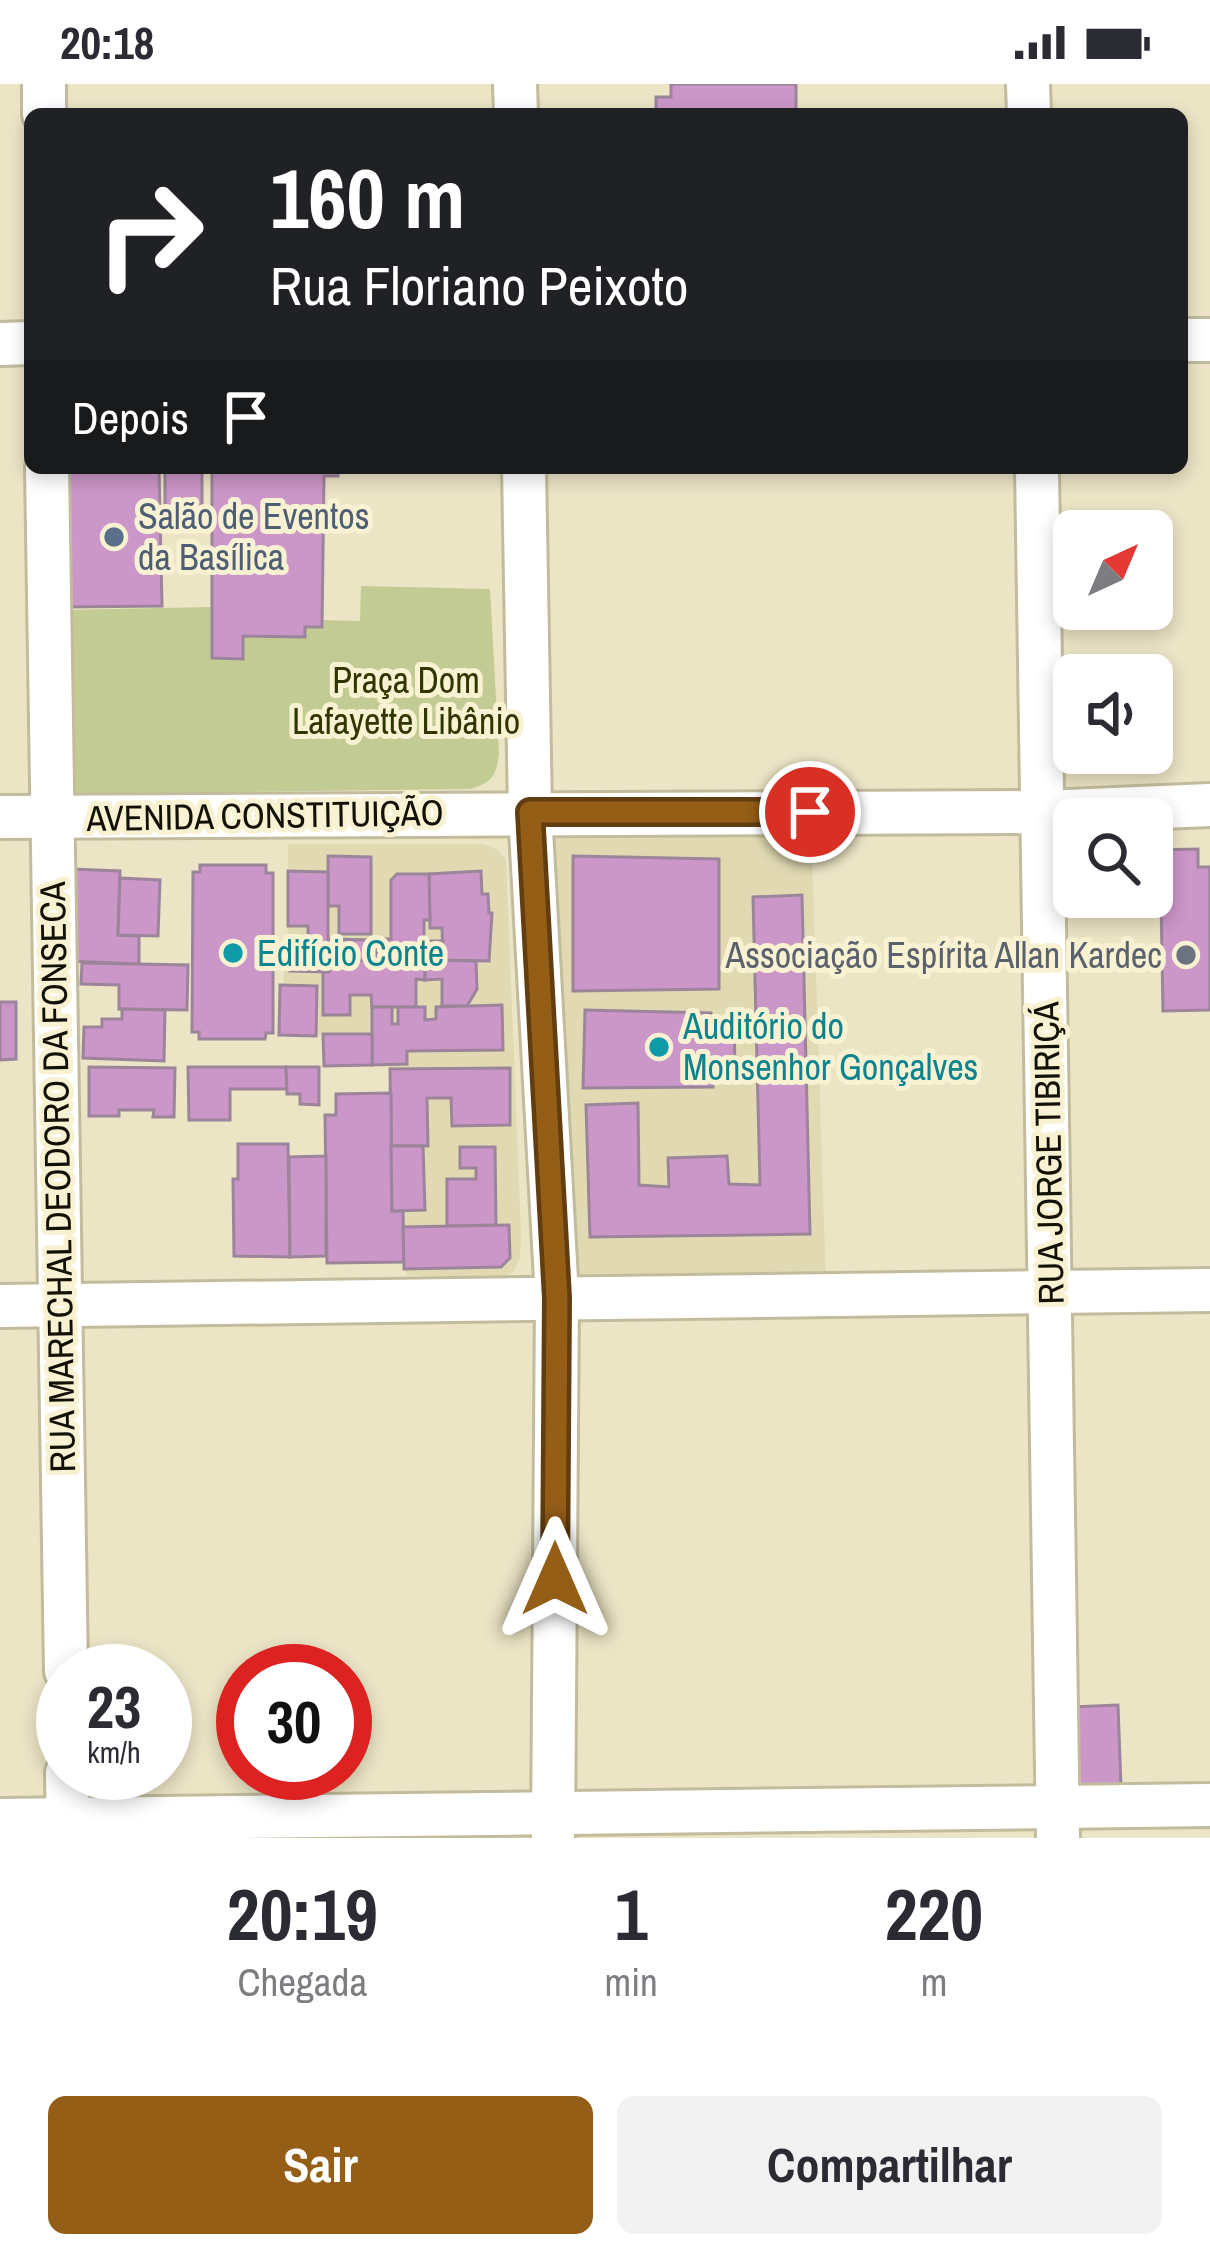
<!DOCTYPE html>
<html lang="pt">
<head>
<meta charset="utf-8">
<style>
	body { margin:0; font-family:"Archivo Narrow",sans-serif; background:#f2f2f3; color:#2b2b33; height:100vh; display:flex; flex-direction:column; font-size:45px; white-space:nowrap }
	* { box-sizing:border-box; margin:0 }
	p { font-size:39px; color:#7c7c81 }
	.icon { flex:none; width:66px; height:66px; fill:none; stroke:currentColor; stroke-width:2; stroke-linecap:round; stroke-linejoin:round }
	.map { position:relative; height:1754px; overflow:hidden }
	.panel { display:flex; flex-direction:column; background:#fff; flex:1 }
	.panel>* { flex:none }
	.hud { position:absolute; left:24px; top:24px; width:1164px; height:366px; border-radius:18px; box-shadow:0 6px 18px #0003; background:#202124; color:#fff; overflow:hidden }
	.needle { width:78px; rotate:44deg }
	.fabs { position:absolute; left:1053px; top:426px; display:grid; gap:24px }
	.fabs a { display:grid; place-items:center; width:120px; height:120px; border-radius:18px; background:#fff; box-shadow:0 6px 18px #0003; font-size:60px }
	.speed { position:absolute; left:36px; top:1560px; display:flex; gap:24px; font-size:60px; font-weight:700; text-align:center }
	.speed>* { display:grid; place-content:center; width:156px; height:156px; border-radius:50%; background:#fff; box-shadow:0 6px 18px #0003; line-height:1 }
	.speed small { font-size:30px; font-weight:400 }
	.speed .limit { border:18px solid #d22; background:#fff; color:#111 }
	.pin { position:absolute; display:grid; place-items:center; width:102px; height:102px; color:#fff; margin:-51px; border:6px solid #fff; border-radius:50%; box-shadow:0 3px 12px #0007 }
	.me { position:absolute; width:132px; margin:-66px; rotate:0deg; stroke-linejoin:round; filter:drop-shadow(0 0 9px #0008) }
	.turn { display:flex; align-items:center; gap:42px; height:252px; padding:0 48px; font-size:54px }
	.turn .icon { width:156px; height:156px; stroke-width:2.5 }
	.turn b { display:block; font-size:84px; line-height:102px }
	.then { display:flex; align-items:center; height:114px; padding:0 48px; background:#0003; gap:24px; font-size:45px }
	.eta { display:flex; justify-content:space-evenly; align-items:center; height:204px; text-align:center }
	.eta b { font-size:72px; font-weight:700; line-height:84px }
	.primary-button { display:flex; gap:24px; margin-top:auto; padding:24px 48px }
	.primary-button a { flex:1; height:138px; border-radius:18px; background:#955e17; color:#fff; font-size:48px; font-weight:700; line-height:138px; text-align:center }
	.primary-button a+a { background:#f2f2f3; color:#2b2b33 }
	.status { display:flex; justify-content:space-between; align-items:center; height:84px; padding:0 60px; background:#fff; direction:ltr }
	.status svg { height:33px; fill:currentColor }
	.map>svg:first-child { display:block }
	.built { fill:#e1d9b2 }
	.green { fill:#c2cb94 }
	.building { fill:#cb96c8; stroke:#9c849a; stroke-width:3 }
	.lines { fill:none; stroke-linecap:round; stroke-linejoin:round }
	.minor-casing { stroke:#c2bc9d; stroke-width:48 }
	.minor { stroke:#fff; stroke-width:42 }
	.route-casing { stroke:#613d0f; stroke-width:30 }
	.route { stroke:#955e17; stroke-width:21 }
	.service-dot { fill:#5c6f8a; stroke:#f8f2d2; stroke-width:4.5 }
	.culture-dot { fill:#0f9aa8; stroke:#f8f2d2; stroke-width:4.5 }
	.worship-dot { fill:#6b7280; stroke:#f8f2d2; stroke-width:4.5 }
	.labels { text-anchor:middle; stroke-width:10; stroke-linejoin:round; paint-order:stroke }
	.service-label { font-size:36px; fill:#4e5e75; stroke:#f8f2d2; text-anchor:start }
	.park-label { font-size:36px; fill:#313600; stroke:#f8f2d2 }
	.street-label { font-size:36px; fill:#131106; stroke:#f8f2d2 }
	.culture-label { font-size:36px; fill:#0d838f; stroke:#f8f2d2; text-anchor:start }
	.worship-label { font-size:36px; fill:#5b616d; stroke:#f8f2d2; text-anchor:end }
</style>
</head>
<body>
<div class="status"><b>20:18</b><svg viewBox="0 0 49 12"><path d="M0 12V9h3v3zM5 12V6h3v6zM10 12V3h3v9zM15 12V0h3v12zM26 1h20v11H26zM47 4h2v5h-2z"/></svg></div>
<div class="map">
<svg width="1210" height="1754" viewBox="0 0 1210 1754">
	<rect width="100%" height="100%" fill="#ebe4c5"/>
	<!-- built -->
	<g class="built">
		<path d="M545,737H811L826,1201L567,1204Z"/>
		<path d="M288,760H483L498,766L506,776L521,1149L520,1173L514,1187L502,1195L408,1191L404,1185L403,1128L392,1127L389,981L324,982L323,951H279L288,842Z"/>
	</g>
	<!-- green -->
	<path class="green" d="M361,502L490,505L499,669C497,691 492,699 470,705L70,710L60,526L211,523L212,573L242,575L243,552H305V543H321L322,536L360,537Z"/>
	<!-- building -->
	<g class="building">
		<path d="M671,0H796V30H618H656V13H671Z"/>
		<path d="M65,384H159L162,522L68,523Z"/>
		<rect x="165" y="384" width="37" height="63"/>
		<path d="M212,384H338V392H324L322,543H305V553L243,552V575L212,574Z"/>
		<path d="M1198,765V783H1210V926L1163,927L1161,816L1132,813H1152V766Z"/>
		<path d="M328,772L371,773V850H339V822H328Z"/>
		<path d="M573,772L719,775V905L573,907Z"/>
		<path d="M200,781H266V789H273V949H266L265,955H199V948H192L193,788H200Z"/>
		<path d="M71,785L120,787L118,851L139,852V880L68,877Z"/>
		<path d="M288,787L328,788V865H308V842H288Z"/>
		<path d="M481,787L482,810H488L489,829H492L489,877L443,876L442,844H430L429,790Z"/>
		<path d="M397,790H429L430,836H424V857H443V876H411L410,864H398V876L377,875V855H391V796Z"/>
		<path d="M120,794L160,796L158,852L118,851Z"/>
		<path d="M802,811L810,1150L590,1153L586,1021L638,1019L639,1101L669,1103L668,1074L727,1072L729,1100L760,1101L753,813Z"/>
		<path d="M330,855L370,856V878L330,877Z"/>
		<path d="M290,868L330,869L329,888L290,887Z"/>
		<path d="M425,876V896L416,895V923H372L371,911H350V931H323V888H329L330,877Z"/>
		<path d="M425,876L476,877L477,905L467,922H442V895L425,896Z"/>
		<path d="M82,879L188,881L187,926L119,925V901L81,900Z"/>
		<path d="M280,901L317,902L316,952L279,951Z"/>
		<path d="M0,918H16V975L0,976Z"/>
		<path d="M502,921L503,966L407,967V980L372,981V923H392V940H398V923H425V936L436,935V923Z"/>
		<path d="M122,925L165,926L164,977L83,974L84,943H102V935H122Z"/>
		<path d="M585,926L711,929L712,940L734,938L735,985L712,986L713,1003L583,1004Z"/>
		<path d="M323,950H372V981L324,982Z"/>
		<path d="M89,983L175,984L174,1033H153L154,1026H119V1032H89Z"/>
		<path d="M188,983H286L287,1005H230V1036H189Z"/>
		<path d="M286,983H319V1021L300,1020V1010H287Z"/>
		<path d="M510,984V1041L452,1042L451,1014H427L428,1062H391L390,985Z"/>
		<path d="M391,1009L392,1127H403L404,1178L327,1179L325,1031H336V1010Z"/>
		<path d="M238,1060H288L290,1173L234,1172L233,1095H238Z"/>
		<path d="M391,1062H423L425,1126L392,1127Z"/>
		<path d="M460,1063H495L496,1141L447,1142V1095H476V1084H460Z"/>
		<path d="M326,1072V1172L290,1173L289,1073Z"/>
		<path d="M509,1141L510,1174L501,1183L404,1185L403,1143Z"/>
		<path d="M1118,1621L1121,1703L1077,1704L1071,1623Z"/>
	</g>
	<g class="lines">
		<!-- minor casing -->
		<g class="minor-casing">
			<g id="minor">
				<path d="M44,0V30"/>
				<path d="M515,0L516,30"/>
				<path d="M1028,0L1029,30"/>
				<path d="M1182,256H1210"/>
				<path d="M0,260L30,259"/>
				<path d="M47,384L66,1587"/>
				<path d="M524,384L530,728L557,1214L553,1754"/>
				<path d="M1037,384L1058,1754"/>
				<path d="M0,733L1043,728L1210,721"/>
				<path d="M0,1222L1210,1206"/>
				<path d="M67,1689L68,1754"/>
				<path d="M0,1736L1210,1721"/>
			</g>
		</g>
		<!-- minor -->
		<use href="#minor" class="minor"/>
	</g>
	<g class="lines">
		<!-- route casing -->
		<g class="route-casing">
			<path id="route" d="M555,1495L557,1214L530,728H810"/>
		</g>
		<!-- route -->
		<use href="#route" class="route"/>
	</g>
	<!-- markers -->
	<circle class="service-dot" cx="114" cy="453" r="12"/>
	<g class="culture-dot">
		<circle cx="233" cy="869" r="12"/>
		<circle cx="659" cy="963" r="12"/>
	</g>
	<circle class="worship-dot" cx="1186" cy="871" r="12"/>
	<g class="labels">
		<!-- service labels -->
		<g class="service-label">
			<text x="138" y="445">Salão de Eventos<tspan x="138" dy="41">da Basílica</tspan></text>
		</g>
		<!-- park labels -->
		<g class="park-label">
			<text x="406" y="609">Praça Dom<tspan x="406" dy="41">Lafayette Libânio</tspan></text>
		</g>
		<!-- street labels -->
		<g class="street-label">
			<text transform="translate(265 731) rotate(-1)" y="13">AVENIDA CONSTITUIÇÃO</text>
			<text transform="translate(1048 1069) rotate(-91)" y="13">RUA JORGE TIBIRIÇÁ</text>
			<text transform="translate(57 1093) rotate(-91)" y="13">RUA MARECHAL DEODORO DA FONSECA</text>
		</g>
		<!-- culture labels -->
		<g class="culture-label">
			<text x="257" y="882">Edifício Conte</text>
			<text x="683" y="955">Auditório do<tspan x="683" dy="41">Monsenhor Gonçalves</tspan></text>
		</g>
		<!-- worship labels -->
		<g class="worship-label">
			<text x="1162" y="884">Associação Espírita Allan Kardec</text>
		</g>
	</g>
</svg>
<div class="fabs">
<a><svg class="needle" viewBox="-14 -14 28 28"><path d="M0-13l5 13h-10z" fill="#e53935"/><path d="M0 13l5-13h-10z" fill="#7c7c81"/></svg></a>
<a><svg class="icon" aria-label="sound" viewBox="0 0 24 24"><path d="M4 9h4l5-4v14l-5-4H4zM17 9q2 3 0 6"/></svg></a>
<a><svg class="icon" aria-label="search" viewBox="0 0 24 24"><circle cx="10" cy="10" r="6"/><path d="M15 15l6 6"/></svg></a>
</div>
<div class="speed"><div>23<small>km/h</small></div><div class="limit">30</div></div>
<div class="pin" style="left:810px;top:728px;background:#d93025"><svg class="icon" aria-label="arrive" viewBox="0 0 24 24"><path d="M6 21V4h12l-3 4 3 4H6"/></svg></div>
<svg class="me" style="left:555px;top:1495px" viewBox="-20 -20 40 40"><path d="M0-17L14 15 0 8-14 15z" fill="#955e17" stroke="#fff" stroke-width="4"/></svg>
<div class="hud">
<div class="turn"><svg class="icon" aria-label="right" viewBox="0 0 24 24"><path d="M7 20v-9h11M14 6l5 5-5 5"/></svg><div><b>160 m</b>Rua Floriano Peixoto</div></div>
<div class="then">Depois<svg class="icon" aria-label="arrive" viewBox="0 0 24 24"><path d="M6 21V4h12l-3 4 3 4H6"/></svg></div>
</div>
</div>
<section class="panel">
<div class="eta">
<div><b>20:19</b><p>Chegada</p></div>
<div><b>1</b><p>min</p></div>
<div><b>220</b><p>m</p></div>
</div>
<div class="primary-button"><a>Sair</a><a>Compartilhar</a></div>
</section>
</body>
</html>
